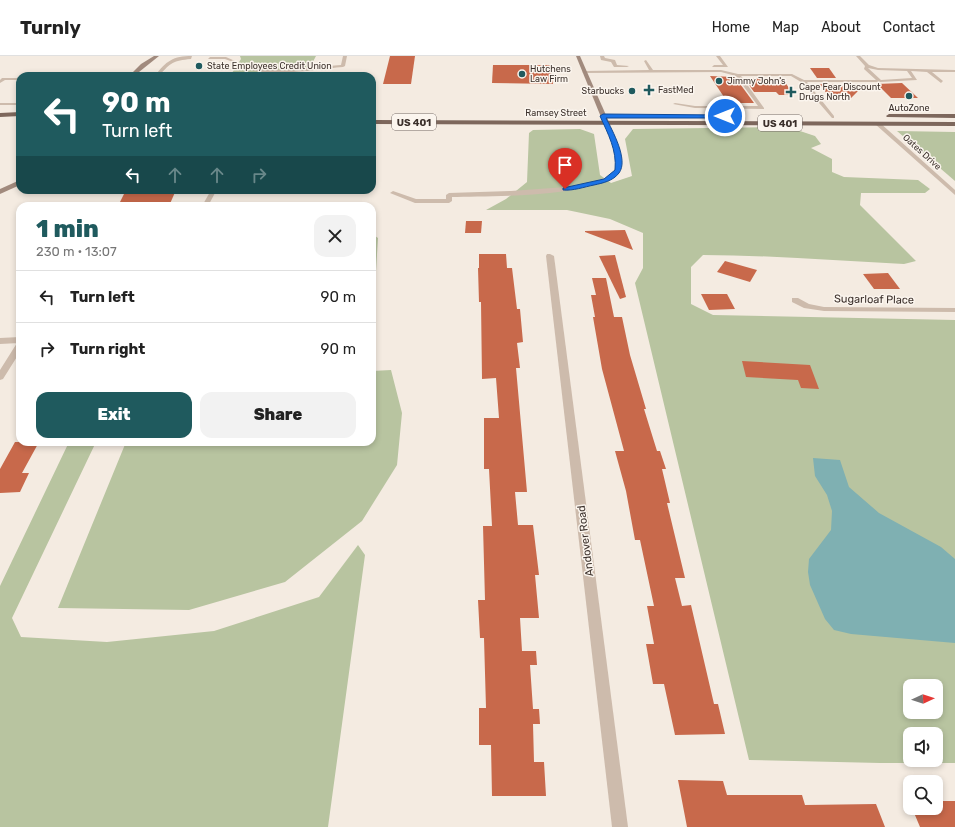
<!DOCTYPE html>
<html lang="en">
<head>
<meta charset="utf-8">
<style>
	body { margin:0; font-family:Rubik,sans-serif; background:#f2f2f2; color:#222; height:100vh; display:flex; flex-direction:column; font-size:15px; white-space:nowrap }
	* { box-sizing:border-box; margin:0 }
	p { font-size:13px; color:#767676 }
	.icon { flex:none; width:22px; height:22px; fill:none; stroke:currentColor; stroke-width:2; stroke-linecap:round; stroke-linejoin:round }
	.map { position:relative; flex:1; overflow:hidden }
	.drawer { position:absolute; left:16px; top:146px; width:360px; height:244px; display:flex; flex-direction:column; background:#fff; border-radius:12px; box-shadow:0 2px 6px #0003 }
	.drawer>* { flex:none }
	.top-card { position:absolute; left:16px; top:16px; width:360px; height:122px; border-radius:12px; box-shadow:0 2px 6px #0003; background:#1f5a5e; color:#fff; overflow:hidden }
	.needle { width:26px; rotate:87deg }
	.controls { position:absolute; left:903px; top:623px; display:grid; gap:8px }
	.controls a { display:grid; place-items:center; width:40px; height:40px; border-radius:8px; background:#fff; box-shadow:0 2px 6px #0003; font-size:20px }
	.pin { position:absolute; display:grid; place-items:center; width:34px; height:34px; color:#fff; margin:-41px -17px; border-radius:50% 50% 50% 0; rotate:-45deg; box-shadow:0 0 4px #0007 }
	.pin .icon { rotate:45deg }
	.me { position:absolute; width:44px; margin:-22px; rotate:270deg; stroke-linejoin:round; filter:drop-shadow(0 0 3px #0008) }
	.turn { display:flex; align-items:center; gap:14px; height:84px; padding:0 20px; font-size:18px }
	.turn .icon { width:52px; height:52px; stroke-width:2.5 }
	.turn b { display:block; font-size:28px; line-height:34px }
	.lanes { display:flex; align-items:center; height:38px; padding:0 20px; background:#0003; justify-content:center; gap:20px; direction:ltr }
	.lanes .off { opacity:.35 }
	.round { display:grid; place-items:center; flex:none; width:42px; height:42px; border-radius:12px; background:#f2f2f2 }
	.overview { display:flex; align-items:center; justify-content:space-between; height:68px; padding:0 20px }
	h1 { font-size:24px; font-weight:800; line-height:30px; color:#1f5a5e }
	.primary-button { display:flex; gap:8px; margin-top:auto; padding:8px 20px }
	.primary-button a { flex:1; height:46px; border-radius:12px; background:#1f5a5e; color:#fff; font-size:16px; font-weight:800; line-height:46px; text-align:center }
	.primary-button a+a { background:#f2f2f2; color:#222 }
	ul { padding:0; list-style:none }
	li { display:flex; align-items:center; gap:12px; height:52px; padding:0 20px; border-top:1px solid #e0e0e0 }
	li div { flex:1 }
	li b { display:block; font-size:15px }
	li em { font-style:normal }
	header { display:flex; align-items:center; gap:24px; box-sizing:border-box; height:56px; padding:0 20px; background:#fff; border-bottom:1px solid #e0e0e0 }
	header strong { font-size:19px }
	nav { display:flex; gap:22px; margin-inline-start:auto; font-size:14px }
	.map>svg:first-child { display:block }
	.green { fill:#b8c4a0; fill-rule:evenodd }
	.water { fill:#7fb0b2 }
	.building { fill:#c8694b }
	.lines { fill:none; stroke-linecap:round; stroke-linejoin:round }
	.lane { fill:#cdbbac; fill-rule:evenodd }
	.street { fill:#cdbbac; fill-rule:evenodd }
	.secondary { fill:#a18a7d; fill-rule:evenodd }
	.primary { fill:#7d675c; fill-rule:evenodd }
	.route { fill:#1a73e8; stroke:#114b97 }
	.poi-dot { fill:#1f5a5e; stroke:#fbf5ee; stroke-width:1.5 }
	.labels { text-anchor:middle; stroke-width:3; stroke-linejoin:round; paint-order:stroke }
	.far-poi-label { font-size:9px; fill:#3b302b; stroke:#fbf5ee; text-anchor:start }
	.far-street-label { font-size:9px; fill:#3b302b; stroke:#fbf5ee }
	.shield { fill:#fbf5ee; stroke:#756b66; stroke-width:1 }
	.shield-label { font-size:10px; font-weight:bold; fill:#3b302b }
	.street-label { font-size:11px; fill:#3b302b; stroke:#fbf5ee }
</style>
</head>
<body>
<header>
<strong>Turnly</strong>
<nav><a>Home</a><a>Map</a><a>About</a><a>Contact</a></nav>
</header>
<div class="map">
<svg width="955" height="771" viewBox="0 0 955 771">
	<rect width="100%" height="100%" fill="#f4ebe1"/>
	<!-- green -->
	<g class="green">
		<path d="M240,0H316L308,15H278L269,17H244L240,20H230L241,3Z"/>
		<path d="M788,71L815,80L821,88L811,92L832,103V116L844,121L918,124L930,133L925,137H861L860,149L916,205L904,208C837,205 770,199 703,199L691,211V248L713,259L955,264V707H880L749,704L635,227L643,212V177L610,163L567,154H486L506,143L527,126L529,77L533,74L580,73L594,78L600,119L611,127L632,120L625,83L633,73ZM910,630H936V656H910ZM910,678H936V704H910Z"/>
		<path d="M897,75L955,76V125Z"/>
		<path d="M372,178L378,182L372,282Z"/>
		<path d="M391,314L402,357L397,409L362,465L285,526L189,554L58,552L126,386H372V315Z"/>
		<path d="M69,386H96L12,562L21,581L107,586L214,575L319,541L358,489L365,499L328,771H0V530Z"/>
	</g>
	<!-- water -->
	<path class="water" d="M813,402L840,404L849,431L879,457L941,491L955,503V587L851,578L834,574L825,563L810,529L808,516L809,503L831,474L832,455L827,439L815,420Z"/>
	<!-- building -->
	<g class="building">
		<path d="M390,0H415L411,28H383Z"/>
		<path d="M493,9H550L553,28L492,27Z"/>
		<path d="M810,12H829L836,22H817Z"/>
		<path d="M710,20L735,21L754,47H728Z"/>
		<path d="M744,22H782L794,39H779L776,36H754Z"/>
		<path d="M902,27L918,42H891L877,28Z"/>
		<path d="M820,28H839L841,30H863L851,42H839L835,38H827Z"/>
		<path d="M126,134H176L169,150H118Z"/>
		<path d="M466,165H482L481,177H465Z"/>
		<path d="M625,174L633,194L585,176V175Z"/>
		<path d="M479,198H506L507,212H512L517,253H520L523,286L517,287L520,312H516L527,436H515L518,469H533L539,519H535L539,562H520L522,595H536L537,609H530L533,653H539L540,668H533L534,706H544L546,740H492L491,689H479V652H486L484,582H480L478,544H485L483,470H492L489,413H484V362H499L496,322L482,323L481,246H479L478,212H479Z"/>
		<path d="M615,199L626,241L620,243L599,200Z"/>
		<path d="M725,205L757,214L750,226L717,216Z"/>
		<path d="M888,217L900,233H874L863,218Z"/>
		<path d="M592,222H606L614,261H622L630,299L646,353H644L657,395H660L666,413H662L670,447H667L685,522H675L682,550L691,549L714,648H718L725,678L675,679L664,628H653L646,588H654L647,550H654L640,484H635L626,435L615,395H624L602,313L593,261H595L591,239H596Z"/>
		<path d="M701,238H727L735,253L709,254Z"/>
		<path d="M742,305L810,309L819,333L801,332L798,324L746,321Z"/>
		<path d="M15,386H39L22,417H29L20,436L0,437V413Z"/>
		<path d="M678,724L723,725L727,739H802L805,749L876,748L885,771H687Z"/>
		<path d="M936,745H955V771H920L912,752H936Z"/>
	</g>
	<g class="lines">
		<!-- lane -->
		<g class="lane">
			<path d="M192,0L191,3C173,5 171,6 159,20H155C166,5 173,0 192,0Z"/>
			<path d="M343,0H347L345,10L343,11C320,13 265,22 246,12L248,11C279,17 310,11 341,9Z"/>
			<path d="M600,0H604L605,2L615,4L617,9L629,10L627,11H614L611,6L601,4Z"/>
			<path d="M716,0H720L728,11H712L714,9H723Z"/>
			<path d="M856,0H860L869,9L878,12L955,14V16H932L943,25L941,27L927,16L911,15L917,24L880,26H807L834,60V62H832L801,26L791,20H741L764,52V53L695,52L673,48L675,47L695,50H758L736,20L721,16L584,17L582,16L584,15L649,14L644,5L646,4L653,14H721L738,18H792L804,24H876L864,13L865,10ZM868,12L878,14L907,15L912,22L881,24Z"/>
			<path d="M210,1H226L235,5L233,6L225,3H208Z"/>
			<path d="M2,22H20V24H5L0,27V24Z"/>
			<rect x="0" y="47" width="20" height="2"/>
			<path d="M606,64L609,66C615,82 625,99 620,116C594,142 490,140 452,141V145L449,147H415L390,137L393,135L416,143H446V139L449,137L511,135L566,131L588,127L605,122L614,115C620,99 610,81 603,66Z"/>
			<path d="M210,136L215,137L208,150H202Z"/>
		</g>
		<!-- street -->
		<g class="street">
			<path d="M875,66H879L955,134V139L875,68Z"/>
			<path d="M547,198H550L554,200L628,771H612L546,200Z"/>
			<path d="M792,242H798L809,248L824,251L955,252V256L824,255L804,252L792,246Z"/>
			<path d="M20,281V296L3,323L0,324V314L17,287H19L0,288V282Z"/>
		</g>
		<!-- secondary -->
		<g class="secondary">
			<path d="M154,0H159L134,20H129L141,8Z"/>
			<path d="M576,0H580L609,66L608,67L603,66Z"/>
			<path d="M20,124V129L0,138V133Z"/>
		</g>
		<!-- primary -->
		<g class="primary">
			<path d="M20,56V60L0,61V57Z"/>
			<path d="M889,58H955V62L887,61L886,60Z"/>
			<path d="M372,64L955,66V70L372,68Z"/>
		</g>
	</g>
	<!-- route -->
	<path class="route" d="M603,58L725,59L728,60L725,62H606C612,74 629,104 619,117C613,125 603,127 594,129C584,131 573,135 563,134V132L604,123L615,114C617,94 608,78 600,60Z"/>
	<!-- markers -->
	<g class="poi-dot">
		<circle cx="199" cy="10" r="4"/>
		<circle cx="522" cy="18" r="4"/>
		<circle cx="719" cy="25" r="4"/>
		<path d="M647 28h4v4h4v4h-4v4h-4v-4h-4v-4h4z"/>
		<circle cx="632" cy="35" r="4"/>
		<path d="M789 30h4v4h4v4h-4v4h-4v-4h-4v-4h4z"/>
		<circle cx="909" cy="40" r="4"/>
	</g>
	<g class="labels">
		<!-- far-poi labels -->
		<g class="far-poi-label">
			<text x="207" y="13">State Employees Credit Union</text>
			<text x="530" y="16">Hutchens<tspan x="530" dy="10">Law Firm</tspan></text>
			<text x="727" y="28">Jimmy John's</text>
			<text x="799" y="34">Cape Fear Discount<tspan x="799" dy="10">Drugs North</tspan></text>
			<text x="658" y="37">FastMed</text>
			<text x="624" y="38" text-anchor="end">Starbucks</text>
			<text x="909" y="55" text-anchor="middle">AutoZone</text>
		</g>
		<!-- far-street labels -->
		<g class="far-street-label">
			<text x="556" y="60">Ramsey Street</text>
			<text transform="translate(922 96) rotate(42)" y="3">Oates Drive</text>
		</g>
		<!-- shield labels -->
		<g class="shield">
			<rect x="392" y="58" width="44" height="16" rx="3"/>
			<rect x="758" y="59" width="44" height="16" rx="3"/>
		</g>
		<g class="shield-label">
			<text x="414" y="70">US 401</text>
			<text x="780" y="71">US 401</text>
		</g>
		<!-- street labels -->
		<g class="street-label">
			<text transform="translate(874 243) rotate(1)" y="4">Sugarloaf Place</text>
			<text transform="translate(585 485) rotate(-97)" y="4">Andover Road</text>
		</g>
	</g>
</svg>
<div class="controls">
<a><svg class="needle" viewBox="-14 -14 28 28"><path d="M0-13l5 13h-10z" fill="#e53935"/><path d="M0 13l5-13h-10z" fill="#767676"/></svg></a>
<a><svg class="icon" aria-label="sound" viewBox="0 0 24 24"><path d="M4 9h4l5-4v14l-5-4H4zM17 9q2 3 0 6"/></svg></a>
<a><svg class="icon" aria-label="search" viewBox="0 0 24 24"><circle cx="10" cy="10" r="6"/><path d="M15 15l6 6"/></svg></a>
</div>
<div class="pin" style="left:565px;top:133px;background:#d93025"><svg class="icon" aria-label="arrive" viewBox="0 0 24 24"><path d="M6 21V4h12l-3 4 3 4H6"/></svg></div>
<svg class="me" style="left:725px;top:60px" viewBox="-20 -20 40 40"><circle r="17" fill="#1a73e8" stroke="#fff" stroke-width="3"/><path d="M0-11L8 9 0 5-8 9z" fill="#fff"/></svg>
<div class="top-card">
<div class="turn"><svg class="icon" aria-label="left" viewBox="0 0 24 24"><path d="M17 20v-9H6M10 6l-5 5 5 5"/></svg><div><b>90 m</b>Turn left</div></div>
<div class="lanes"><svg class="icon" aria-label="left" viewBox="0 0 24 24"><path d="M17 20v-9H6M10 6l-5 5 5 5"/></svg><svg class="icon off" aria-label="ahead" viewBox="0 0 24 24"><path d="M12 20V5M6 11l6-6 6 6"/></svg><svg class="icon off" aria-label="ahead" viewBox="0 0 24 24"><path d="M12 20V5M6 11l6-6 6 6"/></svg><svg class="icon off" aria-label="right" viewBox="0 0 24 24"><path d="M7 20v-9h11M14 6l5 5-5 5"/></svg></div>
</div>
<section class="drawer">
<div class="overview"><div><h1>1 min</h1><p>230 m · 13:07</p></div><a class="round"><svg class="icon" aria-label="close" viewBox="0 0 24 24"><path d="M6 6l12 12M18 6L6 18"/></svg></a></div>
<ul>
<li><svg class="icon" aria-label="left" viewBox="0 0 24 24"><path d="M17 20v-9H6M10 6l-5 5 5 5"/></svg><div><b>Turn left</b></div><em>90 m</em></li>
<li><svg class="icon" aria-label="right" viewBox="0 0 24 24"><path d="M7 20v-9h11M14 6l5 5-5 5"/></svg><div><b>Turn right</b></div><em>90 m</em></li>
</ul>
<div class="primary-button"><a>Exit</a><a>Share</a></div>
</section>
</div>
</body>
</html>
